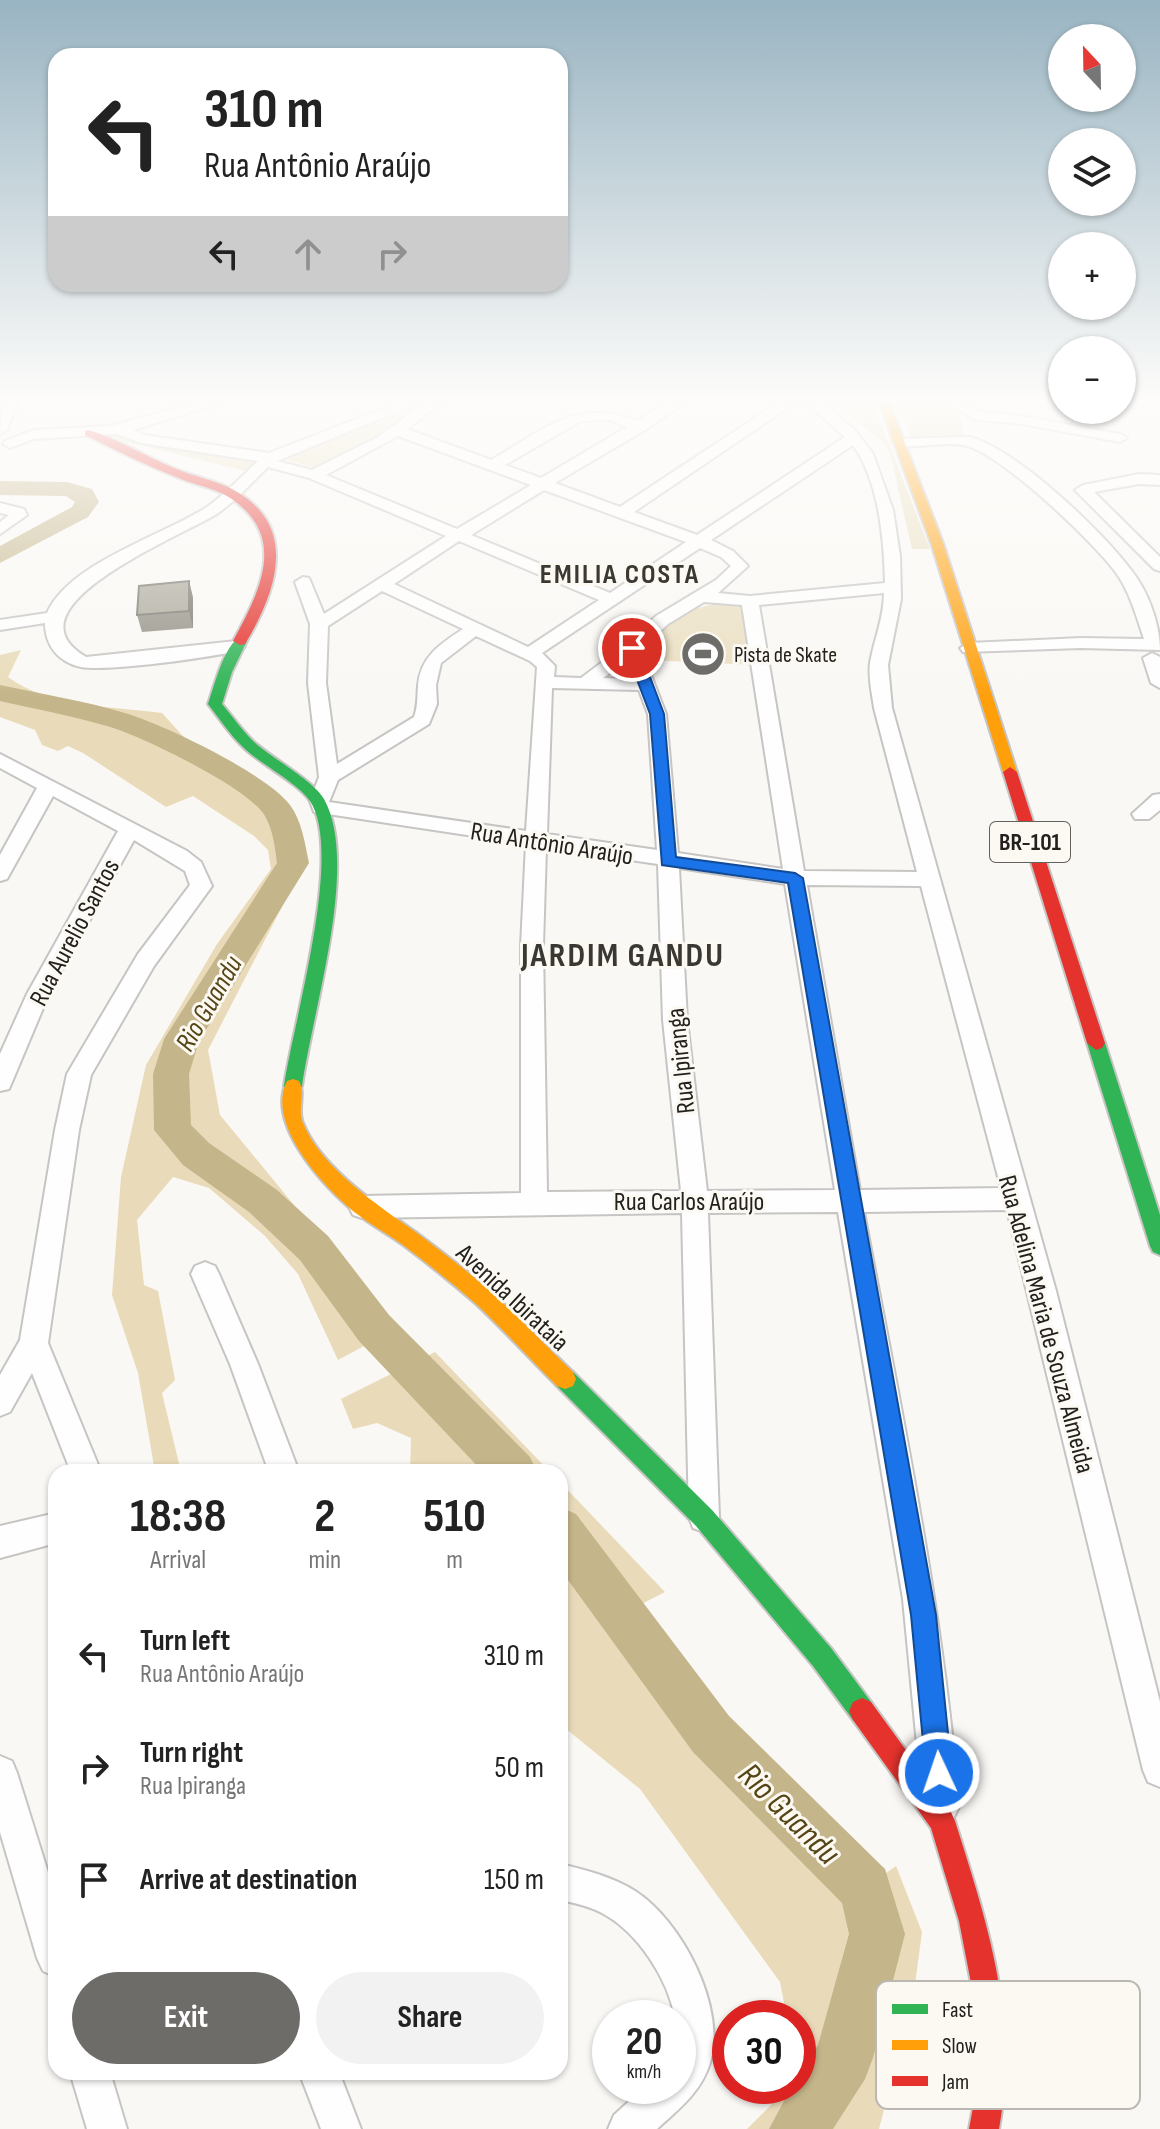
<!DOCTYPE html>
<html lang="en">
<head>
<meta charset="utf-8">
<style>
	body { margin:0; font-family:"Sofia Sans Condensed",sans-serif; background:#f2f2f2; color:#222; height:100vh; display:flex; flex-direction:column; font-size:30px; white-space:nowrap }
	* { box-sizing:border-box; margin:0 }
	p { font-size:26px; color:#767676 }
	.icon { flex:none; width:44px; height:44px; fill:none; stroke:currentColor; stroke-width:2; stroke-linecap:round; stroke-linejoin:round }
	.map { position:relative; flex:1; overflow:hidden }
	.side { position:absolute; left:48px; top:1464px; width:520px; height:616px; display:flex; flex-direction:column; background:#fff; border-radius:24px; box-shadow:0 2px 6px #0004 }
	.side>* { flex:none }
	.top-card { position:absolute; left:48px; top:48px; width:520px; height:244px; border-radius:24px; box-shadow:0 2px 6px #0004; background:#fff; color:#222; overflow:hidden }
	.needle { width:52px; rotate:338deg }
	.buttons { position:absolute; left:1048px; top:24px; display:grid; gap:16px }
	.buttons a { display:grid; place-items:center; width:88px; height:88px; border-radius:50%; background:#fff; box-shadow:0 2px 6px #0004; font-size:40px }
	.speed { position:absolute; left:592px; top:2000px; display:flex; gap:16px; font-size:40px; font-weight:700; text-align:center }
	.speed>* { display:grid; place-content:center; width:104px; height:104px; border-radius:50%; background:#fff; box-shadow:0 2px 6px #0004; line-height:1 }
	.speed small { font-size:20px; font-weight:400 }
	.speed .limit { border:12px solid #d22; background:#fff; color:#111 }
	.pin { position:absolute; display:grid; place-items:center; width:68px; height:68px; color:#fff; margin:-34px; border:4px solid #fff; border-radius:50%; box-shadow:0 2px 8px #0007 }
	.me { position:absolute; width:88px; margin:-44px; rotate:357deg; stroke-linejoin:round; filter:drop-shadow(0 0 6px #0008) }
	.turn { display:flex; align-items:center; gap:28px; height:168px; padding:0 24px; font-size:36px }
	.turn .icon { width:104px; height:104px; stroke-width:2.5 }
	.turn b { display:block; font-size:56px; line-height:68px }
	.lanes { display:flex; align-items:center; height:76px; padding:0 24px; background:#0003; justify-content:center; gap:40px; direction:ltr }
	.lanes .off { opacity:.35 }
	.eta { display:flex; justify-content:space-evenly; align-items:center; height:136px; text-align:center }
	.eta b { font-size:48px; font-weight:700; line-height:56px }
	.button { display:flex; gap:16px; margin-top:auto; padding:16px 24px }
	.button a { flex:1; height:92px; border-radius:48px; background:#6e6c69; color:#fff; font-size:32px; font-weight:700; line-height:92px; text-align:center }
	.button a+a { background:#f2f2f2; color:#222 }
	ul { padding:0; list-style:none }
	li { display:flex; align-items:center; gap:24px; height:112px; padding:0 24px }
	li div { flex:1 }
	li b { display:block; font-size:30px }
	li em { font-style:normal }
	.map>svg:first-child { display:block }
	.green { fill:#eadec0 }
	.forest { fill:#e9dbb9 }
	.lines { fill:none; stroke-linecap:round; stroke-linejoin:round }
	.river { fill:#c4b58a; fill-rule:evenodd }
	.street-casing { stroke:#c6c5c3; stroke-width:4 }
	.fast-casing { stroke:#c6c5c3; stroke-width:4 }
	.slow-casing { stroke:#c6c5c3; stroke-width:4 }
	.jam-casing { stroke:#c6c5c3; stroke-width:4 }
	.street { fill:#fefefe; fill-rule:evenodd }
	.fast { fill:#30b455; fill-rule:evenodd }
	.slow { fill:#ff9f0a; fill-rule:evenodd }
	.jam { fill:#e5322d; fill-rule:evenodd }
	.wall { fill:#928f84 }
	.shaded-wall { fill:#77746b }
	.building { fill:#aaa699; stroke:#77746b; stroke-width:2 }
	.route { fill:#1a73e8; stroke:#114b97; stroke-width:2 }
	.labels { text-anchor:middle; stroke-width:6; stroke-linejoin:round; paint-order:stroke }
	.far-poi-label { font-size:22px; fill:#22211e; stroke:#fcf9f3; text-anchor:start }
	.shield { fill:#fcf9f3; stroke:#63625e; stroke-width:2 }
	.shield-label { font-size:24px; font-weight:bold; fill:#22211e }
	.street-label { font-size:26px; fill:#22211e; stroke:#fcf9f3 }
	.far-district-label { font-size:28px; font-weight:bold; letter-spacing:2px; fill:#3a3833; stroke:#fcf9f3 }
	.water-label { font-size:28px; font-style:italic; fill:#564617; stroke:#fcf9f3 }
	.district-label { font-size:34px; font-weight:bold; letter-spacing:2px; fill:#3a3833; stroke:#fcf9f3 }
	.near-water-label { font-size:34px; font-style:italic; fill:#564617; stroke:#fcf9f3 }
	.key { fill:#fcf9f3; stroke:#bbb8b3; stroke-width:2 }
	.key-label { font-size:22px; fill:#22211e }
</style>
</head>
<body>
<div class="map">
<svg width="1160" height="2129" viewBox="0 0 1160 2129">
	<rect width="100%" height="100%" fill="#faf8f5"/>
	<!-- green -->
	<g class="green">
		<path d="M417,402H428L397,427L318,469L278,457Z"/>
		<path d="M832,402H868L876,411L930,549H912L890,453L881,440Z"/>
		<path d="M899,402H947L961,417L964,436L917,440L910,437Z"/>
		<path d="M119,433L147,441L263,459L245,471L115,439L114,435Z"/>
		<path d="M721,602L750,606L756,665L645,660C659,614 678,614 721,602Z"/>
	</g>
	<!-- forest -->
	<g class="forest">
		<path d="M21,650L8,677C51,708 110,706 162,713L192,746L238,770L275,796L292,819L304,864L208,1050L220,1115L396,1329L338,1360L298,1274L265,1236L209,1188L173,1177L137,1220L144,1285L158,1291L175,1380L162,1393L181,1472H155L138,1373L112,1295L121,1177L146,1065L217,944L271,869L268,850L254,836L193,796L166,807L83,753L68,746L58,751L42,745L35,730L0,717V655Z"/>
		<path d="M435,1352L550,1472H410L411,1438L377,1423L353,1429L341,1399Z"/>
		<path d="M560,1482L665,1592L622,1614L711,1734L865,1888L896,1866L922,1932L913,1999L879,2129H747L771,2105L777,2086H798V2018H787L780,1982L640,1789L560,1724Z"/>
	</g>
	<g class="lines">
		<!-- river -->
		<g class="river">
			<path d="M0,481L67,482L92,489L99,502L88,517L0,563V546L72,507L75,502L66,496L0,495Z"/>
			<path d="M0,685C42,694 85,701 125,713C165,725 265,773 290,805C302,821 305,844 309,863L199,1041L189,1074L191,1125L209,1143L277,1190L328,1236L389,1315L530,1457L537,1472H483L359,1341L300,1260L249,1212L183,1165L154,1130L153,1074L164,1039L277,863C275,847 273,830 265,816C249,788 140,735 107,726C72,716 36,709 0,701Z"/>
			<path d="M560,1507L576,1514L729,1716L885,1869L905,1934L873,2058L865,2079L833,2129H769L792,2086H798V2076L818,2045L849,1934L842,1903L693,1752L560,1569Z"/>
		</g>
		<!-- street casing -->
		<g class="street-casing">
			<g id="street">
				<path d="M3,402H17L7,430L0,434Z"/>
				<path d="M201,402H225L133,430L144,435L269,453L400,402H421L277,461L312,470L378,437L426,402H443L407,429L491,460C542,431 576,397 637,421L667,402H685L645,430L555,483L620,507L779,402H796L634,512L697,535L845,437L805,402H821L854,429L873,454L893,510L900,556L901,599L888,665L892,708L1056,1291L1160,1702V1787L1148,1782L1143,1770L1007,1210L864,1212C901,1410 943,1606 959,1807L953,1819L941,1825L929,1819L923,1807L903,1599L838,1212L708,1213L719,1517L715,1528L704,1532L693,1528L689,1517L682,1213L362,1218L353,1215L349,1207L353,1199L362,1196L521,1193V946L526,844L321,813L314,812L310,801L319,777L308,683L310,624L295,582L303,577L309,578L324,614L446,536L309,478L268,467C252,482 236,501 218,513C185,535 0,607 86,657L236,641L242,642L245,646L242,650C214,657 107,672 81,667C58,662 45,645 45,623L0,630V620L47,613C69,563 162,536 207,507C225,494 242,476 258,461L141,443L117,434L34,439L10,448L3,444L5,441L34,430L110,426ZM610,420L627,427L541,478L505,465L581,421ZM398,436L531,485L457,529L326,475ZM853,445C879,482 884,538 885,583L750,596L718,593L748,566L733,551L711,540ZM544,490L686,542L610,593L471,535ZM459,541L599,600L528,647L394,584ZM700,548L721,557L731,566L716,580L656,616L626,644L581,678L554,677L555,666L542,653ZM382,591L463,629C440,644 420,657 418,686C417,698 418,706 414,717L337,764L326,683L328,626ZM884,593C884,618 874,639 870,663C868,678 872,693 874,708L917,872L804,871L759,605ZM704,602L742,605L783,869L678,853L666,714L641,649L668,624ZM476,636L530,661L537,667L526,831L329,802L338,780L429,724L437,704L436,685L441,663ZM628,660L635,679L603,678ZM552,688L639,690L648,714L657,850L547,834ZM546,848L658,864L663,1020L681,1191L547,1192L543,946ZM679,868L785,884L835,1190L707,1191L687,1020ZM807,885L921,886L1001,1188L860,1190Z"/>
				<path d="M943,402H961L979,412L1016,415L1120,434L1127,438L1120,442L1016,423L976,420Z"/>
				<path d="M970,437C1017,450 1101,530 1131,570C1148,591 1160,624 1160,650L1081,648L963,652L960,648L969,643L1081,638L1144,639C1137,618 1131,596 1119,577C1100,547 1001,454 967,446C951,441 918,447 900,447L893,443L900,439Z"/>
				<path d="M1139,474L1160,475V485L1139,484L1094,492L1160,557V571L1154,569L1075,490L1083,485Z"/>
				<path d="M0,503L24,509L27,515L0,534V522L9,515L0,513Z"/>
				<path d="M1152,653L1160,657V688L1151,683L1143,658Z"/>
				<path d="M0,754L187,851L201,862L212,886L154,966L91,1075L79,1130L48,1343L101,1472H71L32,1373L10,1412L0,1416V1375L20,1340L55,1130L67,1074L138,954L190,885L185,871L134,840L49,994L12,1082L9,1089L0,1091V1054L27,994L118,831L53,796L7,879L0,881V855L37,788L0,768Z"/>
				<path d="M1160,794V810L1149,819H1135L1132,814L1153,795Z"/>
				<path d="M205,1262L215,1266L219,1274L258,1364L299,1472H269L230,1364L191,1274L195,1266Z"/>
				<path d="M56,1513V1543L0,1558V1526Z"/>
				<path d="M0,1756L12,1761L17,1773L56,1898V1977L43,1971L37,1958L0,1832Z"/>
				<path d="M560,1864C586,1870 613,1877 635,1891C682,1921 727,2008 710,2063C701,2092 679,2109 657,2129H608L614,2115L646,2086H678V2018H675C668,1979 638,1932 602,1913C589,1906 574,1903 560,1900Z"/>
				<path d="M70,2072H110L127,2129H87Z"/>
				<path d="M299,2072H339L361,2129H321Z"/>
			</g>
		</g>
		<!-- fast casing -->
		<g class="fast-casing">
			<g id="fast">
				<path d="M240,637L247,641L232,672L222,704C232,716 242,730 253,741C270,757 314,781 324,799C360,864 312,1012 302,1086L299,1091H287L284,1086C293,1023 344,853 310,801C298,783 260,764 243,747C230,735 219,718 208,704C214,687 224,645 240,637Z"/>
				<path d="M1096,1036L1105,1043L1160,1215V1255L1153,1252L1150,1246L1087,1043Z"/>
				<path d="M565,1369L573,1372L712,1510L831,1648L871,1702L875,1711L871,1720L862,1724L853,1720L813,1666L696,1526L557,1386L554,1379L557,1372Z"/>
			</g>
		</g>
		<!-- slow casing -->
		<g class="slow-casing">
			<g id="slow">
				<path d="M879,402H889L943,543L1017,772L1015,775L1010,777L1003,772L931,543Z"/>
				<path d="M293,1079L299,1081C306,1094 297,1109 303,1123C321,1168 379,1206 417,1233C441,1251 466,1270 489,1290C518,1316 545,1345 573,1372L576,1379L573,1386L565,1389L557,1386C530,1359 503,1329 475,1303C452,1283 427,1263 403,1245C388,1234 371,1225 357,1214C325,1189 265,1124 287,1081Z"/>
			</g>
		</g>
		<!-- jam casing -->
		<g class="jam-casing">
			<g id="jam">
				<path d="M89,430C118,439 145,456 174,468C193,476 214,480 232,489C300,525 277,591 245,644L240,645L233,641C261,590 289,534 227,496C213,488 196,485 181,479C148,466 117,451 85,435V431Z"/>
				<path d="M1010,767L1017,772L1105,1043L1102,1048L1096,1050L1087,1043L1003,772Z"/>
				<path d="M862,1698L871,1702L951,1812L955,1821C988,1926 1019,2018 999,2129H969L976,2091L977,2014L959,1921L931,1828L853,1720L849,1711L853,1702Z"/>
			</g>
		</g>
		<!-- street -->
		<use href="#street" class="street"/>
		<!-- fast -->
		<use href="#fast" class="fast"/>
		<!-- slow -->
		<use href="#slow" class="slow"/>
		<!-- jam -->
		<use href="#jam" class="jam"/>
	</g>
	<!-- wall -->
	<path class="wall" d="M189,581L193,598V628L142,632L137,615Z"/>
	<!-- shaded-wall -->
	<path class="shaded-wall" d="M189,581L193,598V628L189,611Z"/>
	<!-- building -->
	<path class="building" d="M189,581V611L137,615L139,586Z"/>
	<!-- sky -->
	<linearGradient id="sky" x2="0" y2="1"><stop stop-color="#99b4c2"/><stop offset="0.57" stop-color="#fdfcfa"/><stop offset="1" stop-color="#fdfcfa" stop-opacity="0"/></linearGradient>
	<rect width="1160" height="700" fill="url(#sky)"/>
	<!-- route -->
	<path class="route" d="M632,644L639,648L664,714L676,857L795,873L803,878L936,1615L952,1773L949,1782L939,1786L930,1782L926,1773L911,1615L788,883L662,865L650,714L625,648Z"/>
	<!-- icons -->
	<defs>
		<g id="stadium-disc" transform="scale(2.3)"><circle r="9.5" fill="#6e6c69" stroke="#fcf9f3"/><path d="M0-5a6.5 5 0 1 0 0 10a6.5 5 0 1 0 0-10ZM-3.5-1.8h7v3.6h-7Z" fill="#fff"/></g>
	</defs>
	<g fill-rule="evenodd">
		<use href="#stadium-disc" x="703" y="654"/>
	</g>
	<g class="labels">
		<!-- far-poi labels -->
		<g class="far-poi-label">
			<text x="734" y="662">Pista de Skate</text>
		</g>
		<!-- shield labels -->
		<rect class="shield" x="990" y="822" width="80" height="40" rx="6"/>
		<g class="shield-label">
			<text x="1030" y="850">BR-101</text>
		</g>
		<!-- street labels -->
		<g class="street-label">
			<text transform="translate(552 843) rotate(9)" y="9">Rua Antônio Araújo</text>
			<text transform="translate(74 932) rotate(-62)" y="9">Rua Aurelio Santos</text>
			<text transform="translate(680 1061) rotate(-96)" y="9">Rua Ipiranga</text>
			<text x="689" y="1210">Rua Carlos Araújo</text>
			<text transform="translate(513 1297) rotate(43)" y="9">Avenida Ibirataia</text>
			<text transform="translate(1047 1324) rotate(75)" y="9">Rua Adelina Maria de Souza Almeida</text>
		</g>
		<!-- far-district labels -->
		<g class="far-district-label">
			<text x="620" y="583">EMILIA COSTA</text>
		</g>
		<!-- water labels -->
		<g class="water-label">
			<text transform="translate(208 1003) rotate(-60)" y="10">Rio Guandu</text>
		</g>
		<!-- district labels -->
		<g class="district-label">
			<text x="623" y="966">JARDIM GANDU</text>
		</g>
		<!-- near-water labels -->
		<g class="near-water-label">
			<text transform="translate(790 1813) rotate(45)" y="12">Rio Guandu</text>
		</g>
	</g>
	<!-- legend -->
	<rect x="876" y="1981" width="264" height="128" rx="12" class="key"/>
	<rect x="892" y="2004" width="36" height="10" fill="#30b455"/>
	<rect x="892" y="2040" width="36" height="10" fill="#ff9f0a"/>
	<rect x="892" y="2076" width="36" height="10" fill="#e5322d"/>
	<g class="key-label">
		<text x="942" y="2017">Fast</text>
		<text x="942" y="2053">Slow</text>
		<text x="942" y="2089">Jam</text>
	</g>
</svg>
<div class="buttons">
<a><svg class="needle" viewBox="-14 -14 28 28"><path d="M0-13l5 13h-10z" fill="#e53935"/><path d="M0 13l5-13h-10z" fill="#767676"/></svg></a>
<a><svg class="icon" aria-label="layers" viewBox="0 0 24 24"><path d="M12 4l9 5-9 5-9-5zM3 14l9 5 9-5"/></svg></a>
<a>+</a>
<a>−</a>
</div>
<div class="speed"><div>20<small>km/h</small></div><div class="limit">30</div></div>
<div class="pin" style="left:632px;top:648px;background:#d93025"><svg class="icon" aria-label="arrive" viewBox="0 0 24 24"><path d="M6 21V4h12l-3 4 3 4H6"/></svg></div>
<svg class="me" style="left:939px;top:1773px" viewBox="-20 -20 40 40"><circle r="17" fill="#1a73e8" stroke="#fff" stroke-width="3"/><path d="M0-11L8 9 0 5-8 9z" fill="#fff"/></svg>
<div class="top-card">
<div class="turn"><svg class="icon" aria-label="left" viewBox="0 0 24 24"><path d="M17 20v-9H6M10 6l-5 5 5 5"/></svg><div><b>310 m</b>Rua Antônio Araújo</div></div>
<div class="lanes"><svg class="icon" aria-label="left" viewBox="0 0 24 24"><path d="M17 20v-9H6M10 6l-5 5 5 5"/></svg><svg class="icon off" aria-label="ahead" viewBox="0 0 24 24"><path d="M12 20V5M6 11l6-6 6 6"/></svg><svg class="icon off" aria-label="right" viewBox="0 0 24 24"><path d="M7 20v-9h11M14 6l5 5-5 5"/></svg></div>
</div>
<section class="side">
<div class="eta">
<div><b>18:38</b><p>Arrival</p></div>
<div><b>2</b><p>min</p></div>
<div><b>510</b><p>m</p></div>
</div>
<ul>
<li><svg class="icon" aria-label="left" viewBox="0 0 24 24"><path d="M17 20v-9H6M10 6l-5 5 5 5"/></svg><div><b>Turn left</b><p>Rua Antônio Araújo</p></div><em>310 m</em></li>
<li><svg class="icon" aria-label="right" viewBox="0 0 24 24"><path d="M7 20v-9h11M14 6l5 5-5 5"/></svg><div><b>Turn right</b><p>Rua Ipiranga</p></div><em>50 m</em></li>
<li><svg class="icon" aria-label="arrive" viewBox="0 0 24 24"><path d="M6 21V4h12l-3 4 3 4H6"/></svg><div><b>Arrive at destination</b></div><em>150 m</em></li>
</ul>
<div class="button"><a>Exit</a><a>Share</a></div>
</section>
</div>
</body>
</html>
